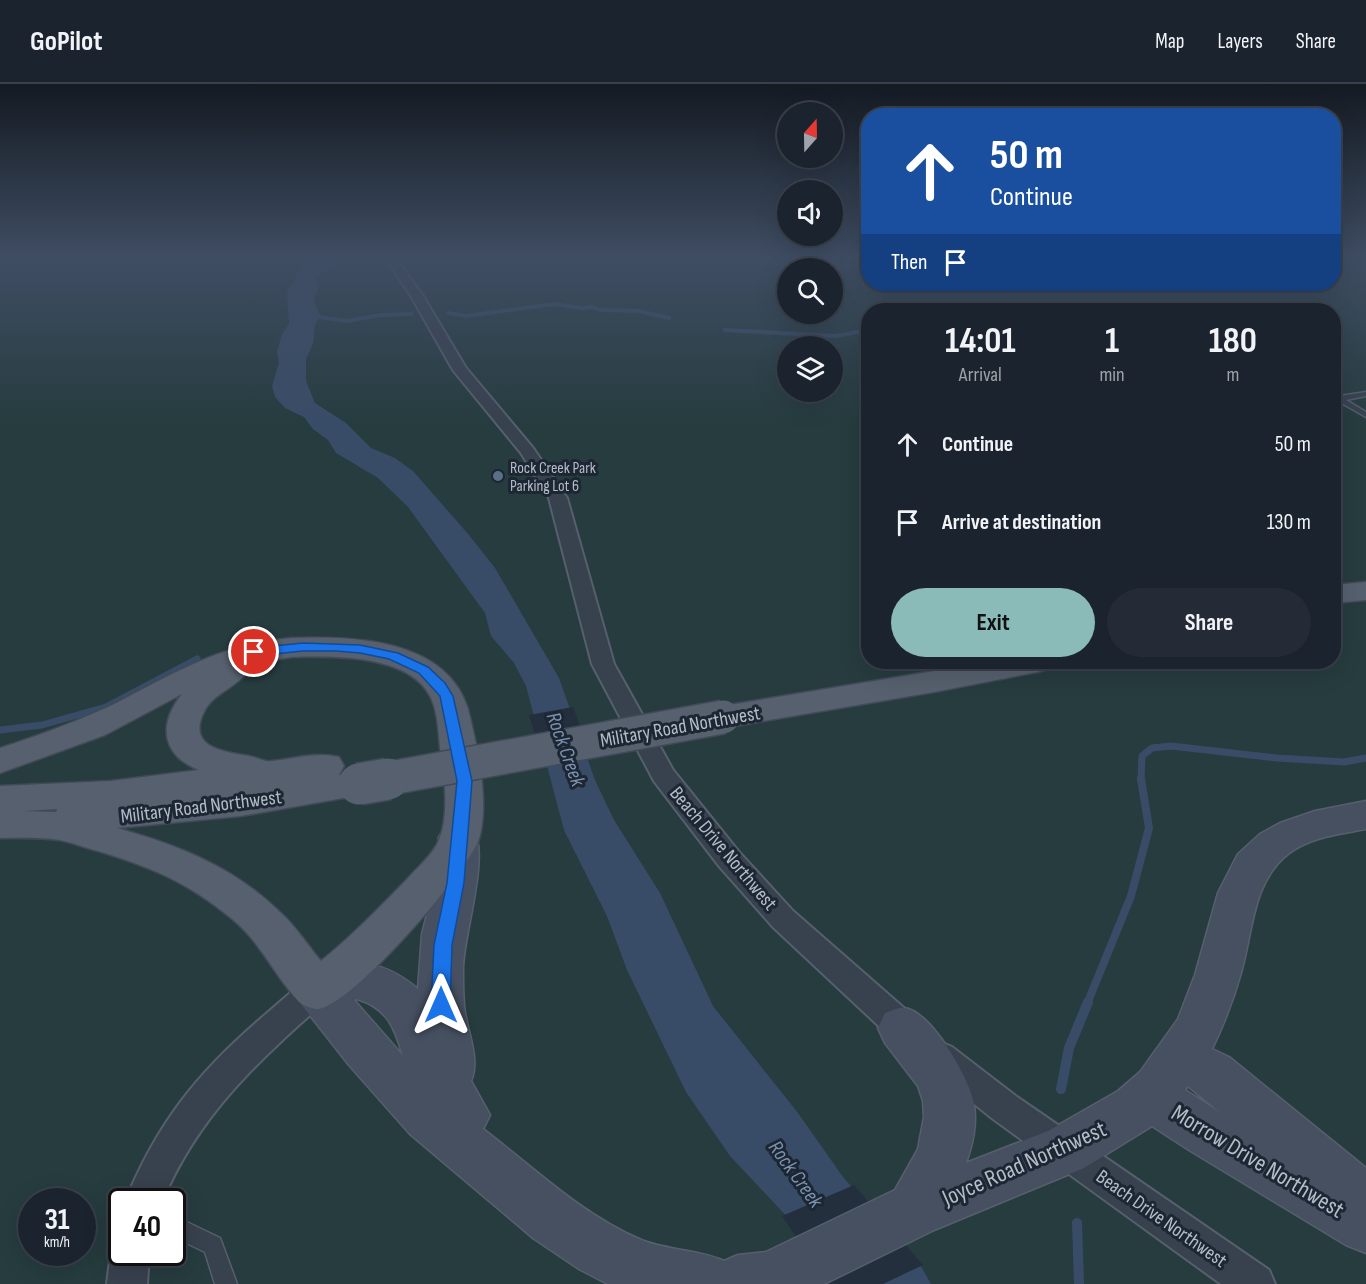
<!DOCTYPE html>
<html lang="en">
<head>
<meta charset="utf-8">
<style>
	body { margin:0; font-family:"Sofia Sans Condensed",sans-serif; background:#242b36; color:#f1f3f6; height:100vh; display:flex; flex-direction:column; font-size:22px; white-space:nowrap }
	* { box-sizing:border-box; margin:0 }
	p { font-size:20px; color:#a0a4aa }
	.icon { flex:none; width:33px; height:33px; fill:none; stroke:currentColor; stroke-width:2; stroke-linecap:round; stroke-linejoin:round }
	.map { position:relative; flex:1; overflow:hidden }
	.details { position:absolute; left:861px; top:219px; width:480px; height:366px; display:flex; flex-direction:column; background:#1b232e; border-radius:24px; box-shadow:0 6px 24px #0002,0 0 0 2px #39404a }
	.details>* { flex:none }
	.top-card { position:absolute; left:861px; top:24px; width:480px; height:183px; border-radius:24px; box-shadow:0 6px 24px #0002,0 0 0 2px #39404a; background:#1a4fa0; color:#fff; overflow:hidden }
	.needle { width:39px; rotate:20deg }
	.tools { position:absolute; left:777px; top:18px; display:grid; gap:12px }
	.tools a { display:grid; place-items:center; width:66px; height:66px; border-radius:50%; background:#1b232e; box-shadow:0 6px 24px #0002,0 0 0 2px #39404a; font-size:30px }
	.speed { position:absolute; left:18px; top:1104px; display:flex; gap:12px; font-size:30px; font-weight:700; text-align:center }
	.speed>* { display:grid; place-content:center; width:78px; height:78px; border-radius:50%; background:#1b232e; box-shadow:0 6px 24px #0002,0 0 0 2px #39404a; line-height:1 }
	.speed small { font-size:15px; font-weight:400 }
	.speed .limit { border:3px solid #111; border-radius:9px; background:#fff; color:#111 }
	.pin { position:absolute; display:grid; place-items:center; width:51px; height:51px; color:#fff; margin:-26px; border:3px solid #fff; border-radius:50%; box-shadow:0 2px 6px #0007 }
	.me { position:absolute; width:66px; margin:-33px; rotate:0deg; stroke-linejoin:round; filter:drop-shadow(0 0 4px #0008) }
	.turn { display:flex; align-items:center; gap:21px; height:126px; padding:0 30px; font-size:27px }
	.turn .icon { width:78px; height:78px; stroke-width:2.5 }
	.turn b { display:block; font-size:42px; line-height:51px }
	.then { display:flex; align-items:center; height:57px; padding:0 30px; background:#0003; gap:12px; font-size:22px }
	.eta { display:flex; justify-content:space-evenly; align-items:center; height:102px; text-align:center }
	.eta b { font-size:36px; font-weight:700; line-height:42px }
	.cta { display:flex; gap:12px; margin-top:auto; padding:12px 30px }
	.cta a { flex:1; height:69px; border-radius:36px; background:#8bbbb9; color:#111; font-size:24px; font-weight:700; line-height:69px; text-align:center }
	.cta a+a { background:#242b36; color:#f1f3f6 }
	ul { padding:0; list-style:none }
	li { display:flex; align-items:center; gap:18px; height:78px; padding:0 30px }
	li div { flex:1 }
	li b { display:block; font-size:22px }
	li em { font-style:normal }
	header { display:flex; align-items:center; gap:36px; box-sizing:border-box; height:84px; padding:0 30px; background:#1b232e; border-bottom:2px solid #39404a }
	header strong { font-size:28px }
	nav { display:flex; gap:33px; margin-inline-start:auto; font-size:21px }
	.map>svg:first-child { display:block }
	.green { fill:#263c3f; fill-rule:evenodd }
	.water { fill:#394c67 }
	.pier { fill:#242f3e }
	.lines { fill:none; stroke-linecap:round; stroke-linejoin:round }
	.stream-far3 { stroke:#394c67; stroke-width:4 }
	.stream-far2 { stroke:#394c67; stroke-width:7 }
	.stream-far1 { stroke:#394c67; stroke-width:8 }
	.stream { stroke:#394c67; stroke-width:10 }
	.lane-casing { stroke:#565f6c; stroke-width:3 }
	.street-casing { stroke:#565f6c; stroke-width:4 }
	.secondary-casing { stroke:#565f6c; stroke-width:3 }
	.primary-casing { stroke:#414a57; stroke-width:3 }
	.lane { fill:#38414e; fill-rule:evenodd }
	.street { fill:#38414e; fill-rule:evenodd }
	.secondary { fill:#465061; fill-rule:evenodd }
	.primary { fill:#56606e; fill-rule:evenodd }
	.primary-bridge-far1-casing { stroke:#414a57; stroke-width:36; stroke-linecap:butt }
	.primary-bridge-casing { stroke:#414a57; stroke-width:44; stroke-linecap:butt }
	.primary-bridge-far1 { stroke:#56606e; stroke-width:33 }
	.primary-bridge { stroke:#56606e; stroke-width:41 }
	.route { fill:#1a73e8; stroke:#114b97; stroke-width:1.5 }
	.service-dot { fill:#5c6f8a; stroke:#1d2633; stroke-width:2 }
	.labels { text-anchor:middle; stroke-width:6; stroke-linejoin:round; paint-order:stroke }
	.far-poi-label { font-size:16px; fill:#b4bcc9; stroke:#1d2633; text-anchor:start }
	.street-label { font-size:20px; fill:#b4bcc9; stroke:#1d2633 }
	.water-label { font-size:21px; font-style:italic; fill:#7c92b1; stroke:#1d2633 }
	.near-street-label { font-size:24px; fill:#b4bcc9; stroke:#1d2633 }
</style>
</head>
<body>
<header>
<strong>GoPilot</strong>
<nav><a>Map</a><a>Layers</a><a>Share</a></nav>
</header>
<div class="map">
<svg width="1366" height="1200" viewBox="0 0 1366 1200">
	<rect width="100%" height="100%" fill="#242f3e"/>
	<!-- green -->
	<path class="green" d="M0,172H868V200H1334V172H1366V1200H0ZM788,184H832V230H788ZM868,226H1334V578H868ZM788,262H832V308H788ZM32,1118H82V1168H32ZM122,1118H172V1168H122Z"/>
	<!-- water -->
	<path class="water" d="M322,172H362L339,179L315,192L319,199L314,217L320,232L315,241L313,260L306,275V297L315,319L346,339L371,364L395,374L413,387L469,451L495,484L559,594L595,696L614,736L660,809L713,922L798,1029L843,1093L922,1184L931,1200H831L791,1137L730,1072L686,1008L627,886L607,832L564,746L526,602L514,579L491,552L485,529L408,423L378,394L336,369L328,356L313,345L304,333L285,324L275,313L272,302L279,279L277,268L282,250L289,240L287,208L305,177Z"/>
	<!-- pier -->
	<g class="pier">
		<path d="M573,623L591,672L537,657L529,631Z"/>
		<path d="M854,1101L923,1181L883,1200H828L782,1132Z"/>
	</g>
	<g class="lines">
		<!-- stream-far3 -->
		<g class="stream-far3">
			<path d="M993,226L1012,220L1062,224"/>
			<path d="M448,229L466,232L554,220L582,224L593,223L600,226L639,227L669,234"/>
			<path d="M311,232L347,237L381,231L412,230"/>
			<path d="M725,246L836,252L868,246"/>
		</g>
		<!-- stream-far2 -->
		<g class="stream-far2">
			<path d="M0,646L42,641L106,623L197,575"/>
			<path d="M1141,696L1142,672L1152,664L1171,662L1277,674L1344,678L1366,674"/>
		</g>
		<!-- stream-far1 -->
		<path class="stream-far1" d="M1087,920L1131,812L1149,744L1141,695"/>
		<!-- stream -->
		<g class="stream">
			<path d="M1061,1005L1069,964L1088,918"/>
			<path d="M1077,1139L1079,1200"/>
		</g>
		<!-- lane casing -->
		<g class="lane-casing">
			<g id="lane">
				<path d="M1366,308V312L1346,316L1366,328V333L1338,317L1340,312Z"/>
				<path d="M172,1131L220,1154L237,1200H215L205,1168L172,1152Z"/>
			</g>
		</g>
		<!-- street casing -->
		<g class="street-casing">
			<g id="street">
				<path d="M384,172H394L423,212L466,284L533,364L567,414L614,580L673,686L739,768L793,827L921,939L925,949L921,959L909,963L897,959L773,843L719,782L654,697L592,580L549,414L521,369L453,286L411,212Z"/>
				<path d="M317,893L328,897L333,906L328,915C259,976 198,1031 162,1118H125C158,1037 199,987 266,930C282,917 297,900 317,893Z"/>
				<path d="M940,958L952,963L1017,1013L1269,1186L1275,1200H1221L993,1035L928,983L923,973L928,963Z"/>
				<path d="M122,1152V1168H149L147,1200H107L111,1168L116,1154Z"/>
			</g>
		</g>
		<!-- secondary casing -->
		<g class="secondary-casing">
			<path id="secondary" d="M1366,717V745C1339,750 1310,753 1288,770C1251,799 1253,851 1240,892C1233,917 1223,942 1212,965L1229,973L1366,1084V1169L1346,1161L1189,1066L1152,1042L1084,1084L934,1146L824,1200H608L579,1185L533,1154L410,1050L349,981L301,920L294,906L301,892C348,876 376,870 418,905L422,850L435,799L439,753L445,743L459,739L473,743C490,773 464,847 463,884C463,896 463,909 464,921C466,945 481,975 471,997L490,1031L483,1045C533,1083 581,1130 639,1155C666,1167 697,1165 724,1177L738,1171L766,1168L895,1106L918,1065L924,1033L923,1017L918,1002L885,959L878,944L885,929C890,928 898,923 903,924C930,925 970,995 974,1020C977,1041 973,1059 966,1079L1048,1047L1118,1007L1140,988L1178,935L1195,891L1218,809L1238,770L1260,750L1280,739L1315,727ZM357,915C388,924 395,945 403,972L354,916ZM1188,1002L1221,1029L1185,1006Z"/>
		</g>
		<!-- primary casing -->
		<g class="primary-casing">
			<g id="primary">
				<path d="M1366,498V516L1334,519V501Z"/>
				<path d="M292,554C352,552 446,554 468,625C477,661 490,718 479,755C469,786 347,928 316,925C311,924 302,921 299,918C274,891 260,857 231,834C187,798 151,783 98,767C85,764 72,758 59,756C40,753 19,754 0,754V702L111,697L199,686C161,671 158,640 182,610L105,651L0,689V664C37,652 73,639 108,623C172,591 217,560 292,554ZM292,573C332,572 408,570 430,612C439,629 438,652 441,671C445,697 449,731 439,756C433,770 420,781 410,792C381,822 353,851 321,877C308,862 297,844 283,831C235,783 180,762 117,744L241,732L372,709L378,700L372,691L359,687L339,691L344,682L339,673C319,668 300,673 280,676C276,676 269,678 266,677C261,676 255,673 249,672C225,668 186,664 204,628C213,609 236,604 247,588L242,581ZM57,725L56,728L24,727Z"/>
				<path d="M989,578H1053L1048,585L1037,588L934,608L723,644L711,641L706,633L711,625L723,622Z"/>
			</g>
		</g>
		<!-- lane -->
		<use href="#lane" class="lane"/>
		<!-- street -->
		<use href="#street" class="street"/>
		<!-- secondary -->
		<use href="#secondary" class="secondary"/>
		<!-- primary -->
		<use href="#primary" class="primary"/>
		<!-- primary-bridge-far1 casing -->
		<g class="primary-bridge-far1-casing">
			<path id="primary-bridge-far1" d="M380,696L723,633"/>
		</g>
		<!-- primary-bridge casing -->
		<g class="primary-bridge-casing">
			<path id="primary-bridge" d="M359,700L388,695"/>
		</g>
		<!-- primary-bridge-far1 -->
		<use href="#primary-bridge-far1" class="primary-bridge-far1"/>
		<!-- primary-bridge -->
		<use href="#primary-bridge" class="primary-bridge"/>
	</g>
	<!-- sky -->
	<linearGradient id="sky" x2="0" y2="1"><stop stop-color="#141a22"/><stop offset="0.51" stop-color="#3f4d63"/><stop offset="1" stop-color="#3f4d63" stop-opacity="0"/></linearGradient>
	<rect width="1366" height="340" fill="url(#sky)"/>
	<!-- route -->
	<path class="route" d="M303,559L360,561L398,569L428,583L445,599L453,612L472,697L464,799L452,861L450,921L448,927L441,930L434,927L431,921L434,861L447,799L457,697L440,612L419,589L389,575L360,569L336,567H303L254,572L247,568L254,564Z"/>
	<!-- markers -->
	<circle class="service-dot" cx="498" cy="392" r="6"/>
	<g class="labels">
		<!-- far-poi labels -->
		<g class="far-poi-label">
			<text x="510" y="389">Rock Creek Park<tspan x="510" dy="18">Parking Lot 6</tspan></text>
		</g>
		<!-- street labels -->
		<g class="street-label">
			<text transform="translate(680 642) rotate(-10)" y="7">Military Road Northwest</text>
			<text transform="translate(201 722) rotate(-7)" y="7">Military Road Northwest</text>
			<text transform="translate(724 764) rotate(50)" y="7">Beach Drive Northwest</text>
			<text transform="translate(1162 1134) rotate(35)" y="7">Beach Drive Northwest</text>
		</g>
		<!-- water labels -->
		<g class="water-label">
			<text transform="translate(566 665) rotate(70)" y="7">Rock Creek</text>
			<text transform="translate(796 1090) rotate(54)" y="7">Rock Creek</text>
		</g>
		<!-- near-street labels -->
		<g class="near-street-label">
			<text transform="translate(1258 1077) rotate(31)" y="8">Morrow Drive Northwest</text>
			<text transform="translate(1024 1079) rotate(-24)" y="8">Joyce Road Northwest</text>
		</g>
	</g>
</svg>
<div class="tools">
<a><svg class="needle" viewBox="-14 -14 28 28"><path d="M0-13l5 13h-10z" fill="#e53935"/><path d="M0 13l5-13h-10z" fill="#a0a4aa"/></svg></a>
<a><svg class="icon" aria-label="sound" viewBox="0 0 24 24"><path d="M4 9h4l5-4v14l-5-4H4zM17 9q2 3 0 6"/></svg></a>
<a><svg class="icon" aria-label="search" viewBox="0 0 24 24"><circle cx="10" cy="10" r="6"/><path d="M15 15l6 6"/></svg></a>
<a><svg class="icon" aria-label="layers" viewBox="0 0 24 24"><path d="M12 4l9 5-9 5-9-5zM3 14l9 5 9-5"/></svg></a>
</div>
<div class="speed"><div>31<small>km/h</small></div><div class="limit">40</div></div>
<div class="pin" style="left:254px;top:568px;background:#d93025"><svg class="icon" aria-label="arrive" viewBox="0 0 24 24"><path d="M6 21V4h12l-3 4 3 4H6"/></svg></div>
<svg class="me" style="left:441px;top:921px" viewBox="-20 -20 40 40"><path d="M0-17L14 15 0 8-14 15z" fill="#1a73e8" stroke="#fff" stroke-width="4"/></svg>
<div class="top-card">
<div class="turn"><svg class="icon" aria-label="ahead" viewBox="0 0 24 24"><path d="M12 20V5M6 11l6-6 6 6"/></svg><div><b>50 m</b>Continue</div></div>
<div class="then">Then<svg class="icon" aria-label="arrive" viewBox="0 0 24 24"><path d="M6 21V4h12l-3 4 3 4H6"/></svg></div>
</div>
<section class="details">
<div class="eta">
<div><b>14:01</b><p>Arrival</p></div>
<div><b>1</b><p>min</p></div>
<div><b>180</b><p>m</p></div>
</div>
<ul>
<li><svg class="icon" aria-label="ahead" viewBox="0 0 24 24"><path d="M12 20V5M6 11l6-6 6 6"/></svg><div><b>Continue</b></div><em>50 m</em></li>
<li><svg class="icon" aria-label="arrive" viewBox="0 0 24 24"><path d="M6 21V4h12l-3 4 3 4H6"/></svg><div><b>Arrive at destination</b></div><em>130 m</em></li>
</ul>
<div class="cta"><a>Exit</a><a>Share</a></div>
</section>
</div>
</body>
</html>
